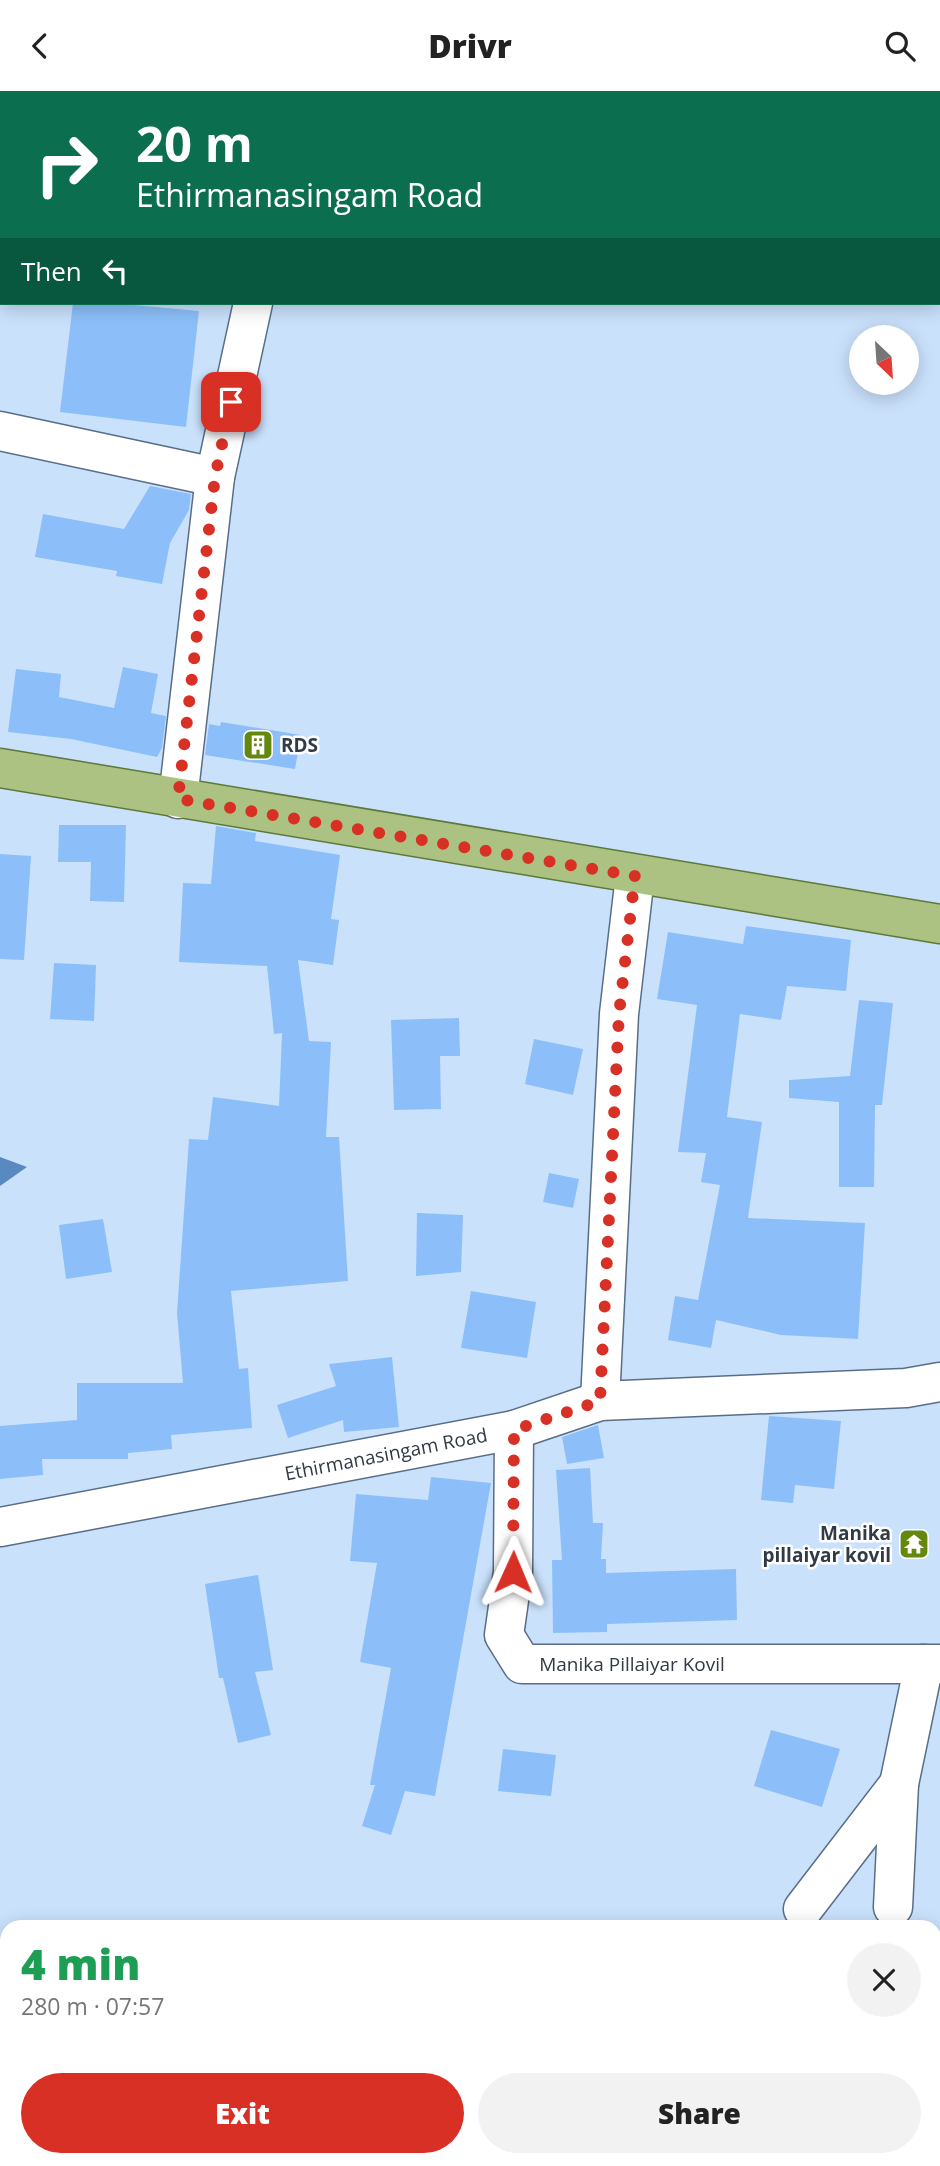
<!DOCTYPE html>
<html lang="en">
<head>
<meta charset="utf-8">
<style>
	body { margin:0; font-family:"Open Sans",sans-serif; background:#f2f2f2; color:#222; height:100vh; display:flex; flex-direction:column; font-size:26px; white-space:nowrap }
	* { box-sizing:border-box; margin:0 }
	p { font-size:23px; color:#767676 }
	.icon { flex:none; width:38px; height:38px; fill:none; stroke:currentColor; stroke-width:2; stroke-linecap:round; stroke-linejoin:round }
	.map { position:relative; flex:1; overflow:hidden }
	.drawer { position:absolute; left:0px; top:1829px; width:942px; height:247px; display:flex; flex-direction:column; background:#fff; border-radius:21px 21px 0 0; box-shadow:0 4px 18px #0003 }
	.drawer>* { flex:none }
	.top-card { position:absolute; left:0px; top:0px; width:942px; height:214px; box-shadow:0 4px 18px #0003; background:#0b6e4f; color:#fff; overflow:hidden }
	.needle { width:46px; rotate:155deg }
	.tools { position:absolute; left:849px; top:234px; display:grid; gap:14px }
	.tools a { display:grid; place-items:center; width:70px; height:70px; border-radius:50%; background:#fff; box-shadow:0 4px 18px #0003; font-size:35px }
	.pin { position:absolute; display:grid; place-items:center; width:60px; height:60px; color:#fff; margin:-30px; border-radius:14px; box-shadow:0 4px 10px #0006 }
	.me { position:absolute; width:77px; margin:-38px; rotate:1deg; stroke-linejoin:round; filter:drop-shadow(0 0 5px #0008) }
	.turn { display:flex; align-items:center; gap:24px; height:147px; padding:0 21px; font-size:32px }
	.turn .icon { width:91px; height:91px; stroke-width:2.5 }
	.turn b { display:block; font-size:49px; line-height:60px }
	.then { display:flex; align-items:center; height:66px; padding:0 21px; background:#0003; gap:14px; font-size:26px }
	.round { display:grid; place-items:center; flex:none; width:74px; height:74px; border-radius:37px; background:#f2f2f2 }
	.head { display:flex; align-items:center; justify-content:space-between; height:119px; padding:0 21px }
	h1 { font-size:42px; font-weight:800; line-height:52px; color:#1e9e55 }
	.cta { display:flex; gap:14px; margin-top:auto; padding:14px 21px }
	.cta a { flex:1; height:80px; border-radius:42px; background:#d93025; color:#fff; font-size:28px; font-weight:800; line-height:80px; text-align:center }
	.cta a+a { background:#f2f2f2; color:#222 }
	header { display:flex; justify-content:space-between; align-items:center; height:91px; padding:0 21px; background:#fff; font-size:32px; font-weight:800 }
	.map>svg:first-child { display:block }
	.water { fill:#5889bf }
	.building { fill:#8cbff9 }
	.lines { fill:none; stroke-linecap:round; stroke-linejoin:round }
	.minor-casing { stroke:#596e86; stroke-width:41 }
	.major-casing { stroke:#5d7838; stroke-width:41 }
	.minor { stroke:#fff; stroke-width:38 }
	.major { stroke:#acc283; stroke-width:38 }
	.route { stroke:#d93025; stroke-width:12; stroke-dasharray:0 21.6 }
	.labels { text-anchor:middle; stroke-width:5; stroke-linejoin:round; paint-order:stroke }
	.poi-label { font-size:19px; font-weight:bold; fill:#313a45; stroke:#fff; text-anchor:start }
	.street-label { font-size:19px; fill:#313a45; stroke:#fff }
</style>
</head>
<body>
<header><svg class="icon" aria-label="back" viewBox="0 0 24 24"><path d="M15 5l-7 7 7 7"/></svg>Drivr<svg class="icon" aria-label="search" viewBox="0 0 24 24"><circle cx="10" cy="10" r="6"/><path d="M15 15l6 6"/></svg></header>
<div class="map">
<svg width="940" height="2075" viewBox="0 0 940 2075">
	<rect width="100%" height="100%" fill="#cae1fc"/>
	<!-- water -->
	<path class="water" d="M0,1066L27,1076L0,1095Z"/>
	<!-- building -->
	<g class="building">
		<path d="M73,212H111L199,220L186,336L60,321Z"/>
		<path d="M150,395L191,403L189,419L170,452L162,493L116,485L117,480L35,466L43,423L124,438Z"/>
		<path d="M123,576L158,583L151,622L166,625L162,657L157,666L71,648L8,641L16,578L61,583L59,606L114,617Z"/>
		<path d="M221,631L301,644L295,678L205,664L209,633L220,635Z"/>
		<path d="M59,734H126L124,811L90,810L91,771H58Z"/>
		<path d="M216,735L256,742L255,750L340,764L331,828L339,829L333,874L298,869L309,950L331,951L326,1046H339L348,1190L231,1200L239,1278L248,1277L252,1337L171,1344L172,1358L128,1362V1368H42L43,1384L0,1388V1335L77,1329V1292H183L177,1222L189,1048L208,1049L213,1006L279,1015L282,942L274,943L267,875L179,871L183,792L211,793Z"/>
		<path d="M0,763L31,765L24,869L0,868Z"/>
		<path d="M746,835L851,849L846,900L787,895L781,929L740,923L727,1026L762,1031L748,1127L865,1132L858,1248L781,1244L716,1229L711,1257L668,1249L675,1205L698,1209L720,1094L701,1091L706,1062L678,1061L697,914L657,908L668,841L743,853Z"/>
		<path d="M54,872L96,874L94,930L50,928Z"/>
		<path d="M859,909L893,912L882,1014H875L874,1096H839V1011L789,1007V989L850,985Z"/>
		<path d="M459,927L460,965H440L441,1018L394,1019L391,929Z"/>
		<path d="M534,948L583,958L573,1004L525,993Z"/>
		<path d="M549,1082L579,1088L573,1117L543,1111Z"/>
		<path d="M417,1122L463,1124L461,1181L416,1185Z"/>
		<path d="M103,1128L112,1181L66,1188L59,1134Z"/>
		<path d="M471,1200L536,1211L527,1267L461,1257Z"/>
		<path d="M392,1266L399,1336L344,1341L343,1329L288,1347L277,1314L336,1295L329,1273Z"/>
		<path d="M769,1325L841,1330L834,1398L795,1394L793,1412L761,1409Z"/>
		<path d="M598,1334L604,1367L567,1373L562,1346Z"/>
		<path d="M590,1377L593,1432H603L601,1468H606V1482L736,1478L737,1529L607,1533V1541L553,1542L552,1469H562L556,1379Z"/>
		<path d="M431,1386L491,1392L435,1705L405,1700L391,1744L362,1735L375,1694H370L391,1577L360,1571L377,1472L350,1470L356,1403L428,1409Z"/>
		<path d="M258,1484L273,1579L255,1581L271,1644L238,1652L223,1587H219L205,1493Z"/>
		<path d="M771,1639L840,1658L822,1716L754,1695Z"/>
		<path d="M503,1658L556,1664L551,1705L498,1700Z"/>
	</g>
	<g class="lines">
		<!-- minor casing -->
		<g class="minor-casing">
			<g id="minor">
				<path d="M424,0L434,2"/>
				<path d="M302,2V0"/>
				<path d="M0,340L215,386"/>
				<path d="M178,708L215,386L253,212"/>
				<path d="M600,1310L619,923L635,785"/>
				<path d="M514,1339L513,1481L504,1544L522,1573H940"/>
				<path d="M0,1436L514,1339L600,1310L906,1297L940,1291"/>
				<path d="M893,1816L899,1693L924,1573"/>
				<path d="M803,1818L899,1693"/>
			</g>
		</g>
		<!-- major casing -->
		<g class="major-casing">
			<path id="major" d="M0,677L940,833"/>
		</g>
		<!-- minor -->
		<use href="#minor" class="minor"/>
		<!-- major -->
		<use href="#major" class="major"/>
	</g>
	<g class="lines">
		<!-- route -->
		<path class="route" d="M231,311L215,386L178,708L635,785L619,923L600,1310L514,1339L513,1481"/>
	</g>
	<!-- icons -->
	<defs>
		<g id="building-square" transform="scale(1.575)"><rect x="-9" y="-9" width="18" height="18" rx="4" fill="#64880e" stroke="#fff"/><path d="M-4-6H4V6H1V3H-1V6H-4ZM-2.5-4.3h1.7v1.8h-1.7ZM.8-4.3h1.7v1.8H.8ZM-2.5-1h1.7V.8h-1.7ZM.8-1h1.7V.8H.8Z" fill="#fff"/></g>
		<g id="temple-square" transform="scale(1.575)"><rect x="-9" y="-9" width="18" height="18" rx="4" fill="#64880e" stroke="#fff"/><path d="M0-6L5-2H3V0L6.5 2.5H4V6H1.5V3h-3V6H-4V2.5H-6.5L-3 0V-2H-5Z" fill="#fff"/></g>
	</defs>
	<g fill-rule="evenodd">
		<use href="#building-square" x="258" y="654"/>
		<use href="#temple-square" x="914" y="1453"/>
	</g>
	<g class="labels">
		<!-- poi labels -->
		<g class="poi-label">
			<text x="281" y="661">RDS</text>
			<text x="891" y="1449" text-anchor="end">Manika<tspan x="891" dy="22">pillaiyar kovil</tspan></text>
		</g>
		<!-- street labels -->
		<g class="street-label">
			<text transform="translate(386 1363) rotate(-11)" y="7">Ethirmanasingam Road</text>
			<text x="632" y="1580">Manika Pillaiyar Kovil</text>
		</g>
	</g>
</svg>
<div class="tools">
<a><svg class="needle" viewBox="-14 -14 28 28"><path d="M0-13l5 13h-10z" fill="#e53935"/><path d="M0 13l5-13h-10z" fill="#767676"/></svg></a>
</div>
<div class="pin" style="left:231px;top:311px;background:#d93025"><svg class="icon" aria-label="arrive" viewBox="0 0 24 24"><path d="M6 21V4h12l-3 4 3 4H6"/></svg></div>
<svg class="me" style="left:513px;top:1481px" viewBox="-20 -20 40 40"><path d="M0-17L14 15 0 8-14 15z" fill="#d93025" stroke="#fff" stroke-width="4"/></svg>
<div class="top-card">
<div class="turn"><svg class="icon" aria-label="right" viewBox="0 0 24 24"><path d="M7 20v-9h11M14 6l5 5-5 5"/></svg><div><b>20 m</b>Ethirmanasingam Road</div></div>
<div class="then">Then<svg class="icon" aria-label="left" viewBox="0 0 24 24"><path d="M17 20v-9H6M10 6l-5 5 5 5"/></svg></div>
</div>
<section class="drawer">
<div class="head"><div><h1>4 min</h1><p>280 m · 07:57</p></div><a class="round"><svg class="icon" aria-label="close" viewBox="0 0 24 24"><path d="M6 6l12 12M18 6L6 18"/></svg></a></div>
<div class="cta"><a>Exit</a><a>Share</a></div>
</section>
</div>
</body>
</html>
